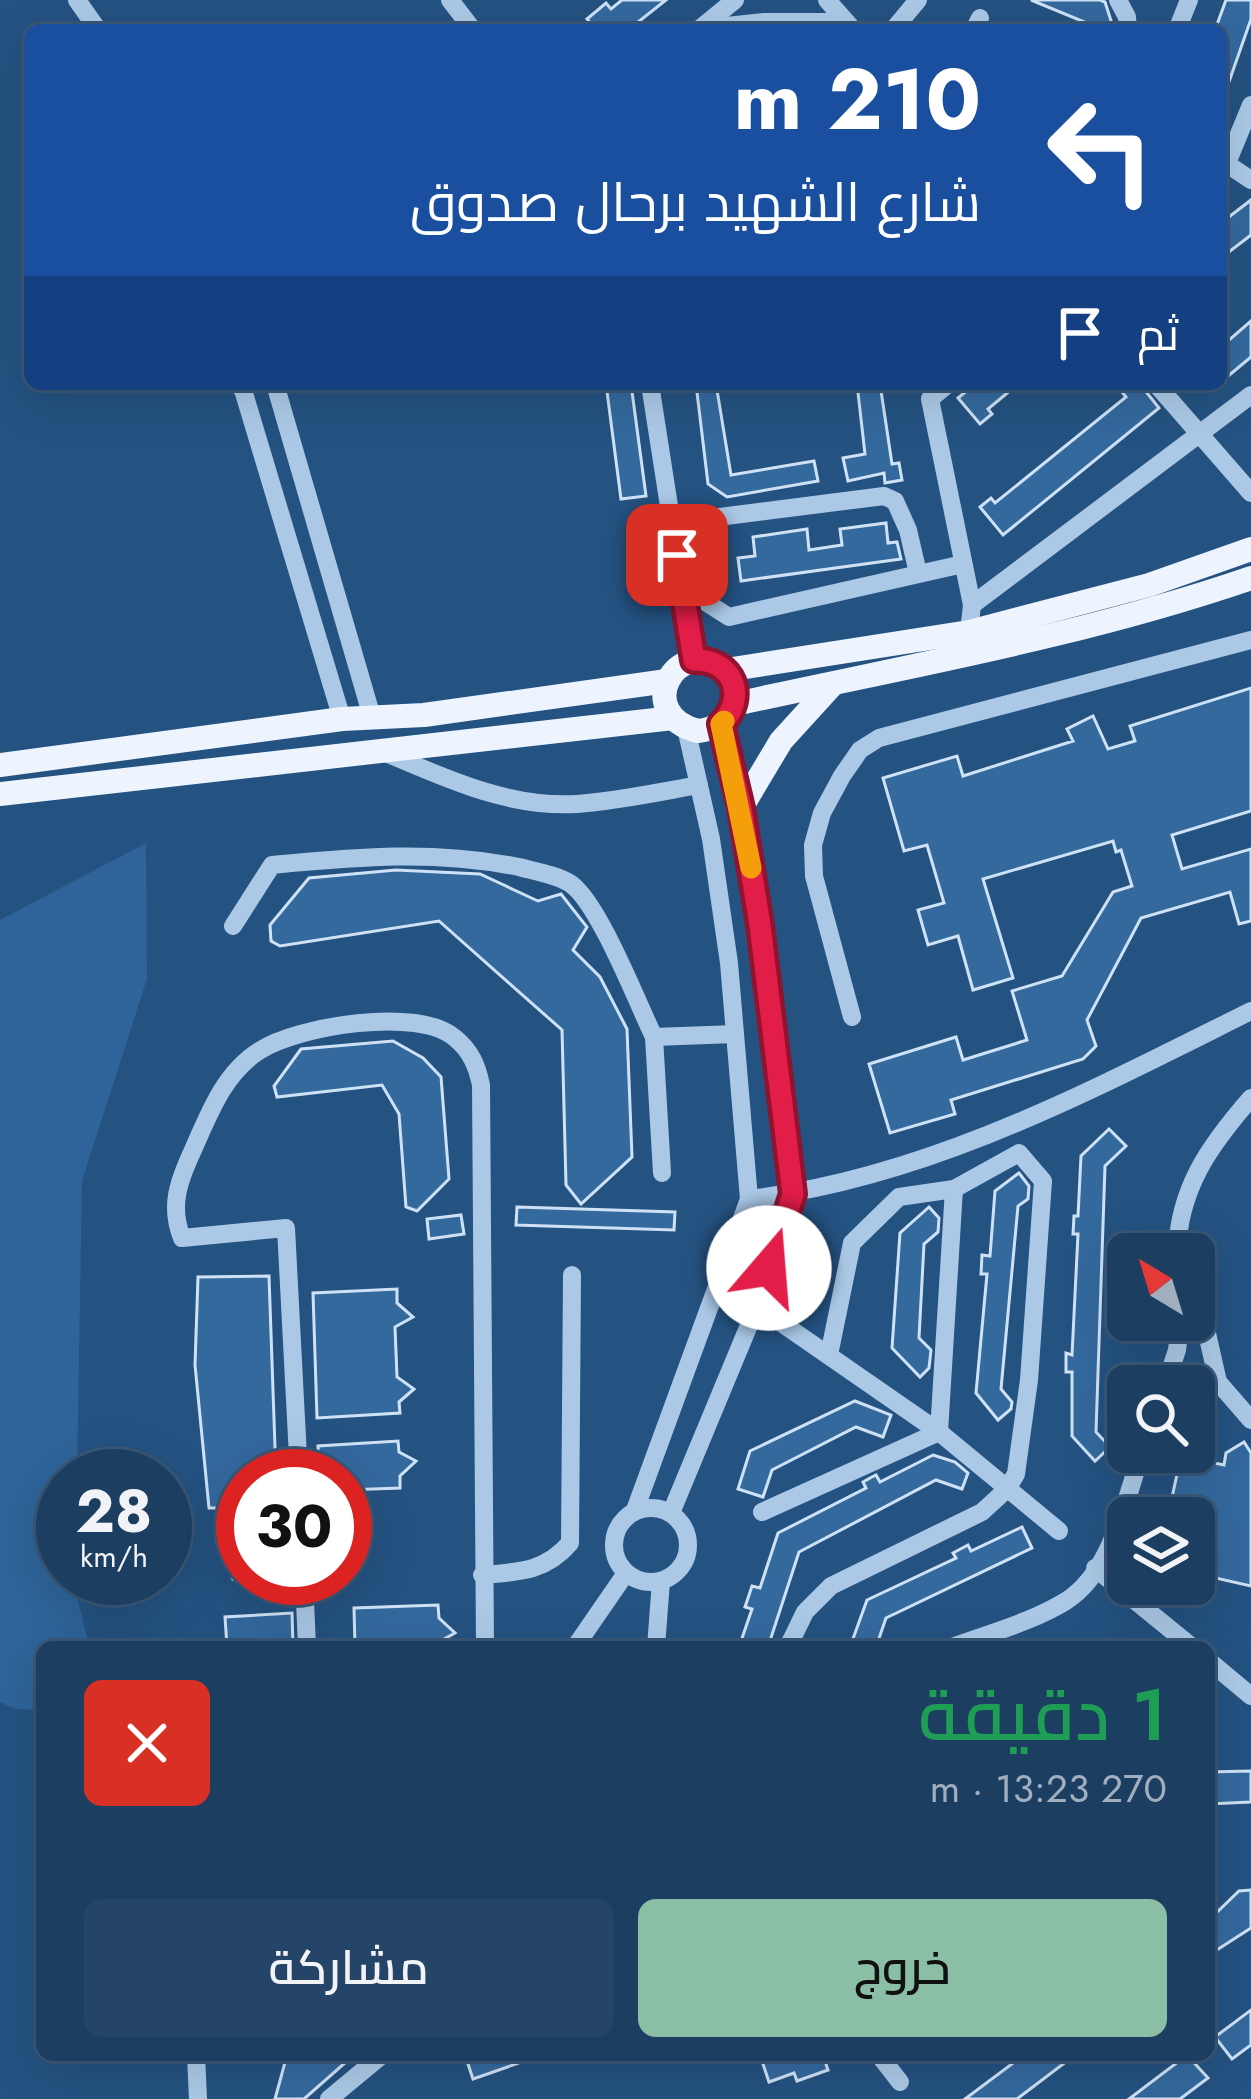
<!DOCTYPE html>
<html lang="ar">
<head>
<meta charset="utf-8">
<style>
	body { margin:0; font-family:Jost,Cairo,sans-serif; background:#244567; color:#f1f3f6; direction:rtl; height:100vh; display:flex; flex-direction:column; font-size:45px; white-space:nowrap }
	* { box-sizing:border-box; margin:0 }
	p { font-size:39px; color:#a0aebd }
	.icon { flex:none; width:66px; height:66px; fill:none; stroke:currentColor; stroke-width:2; stroke-linecap:round; stroke-linejoin:round }
	.map { position:relative; flex:1; overflow:hidden; direction:ltr }
	.details { position:absolute; left:36px; top:1641px; width:1179px; height:420px; display:flex; flex-direction:column; background:#1b3e61; border-radius:18px; box-shadow:0 12px 48px #0002,0 0 0 3px #395776; direction:rtl }
	.details>* { flex:none }
	.hud { position:absolute; left:24px; top:24px; width:1203px; height:366px; border-radius:18px; box-shadow:0 12px 48px #0002,0 0 0 3px #395776; direction:rtl; background:#1a4fa0; color:#fff; overflow:hidden }
	.needle { width:78px; rotate:322deg }
	.fabs { position:absolute; left:1107px; top:1233px; display:grid; gap:24px }
	.fabs a { display:grid; place-items:center; width:108px; height:108px; border-radius:18px; background:#1b3e61; box-shadow:0 12px 48px #0002,0 0 0 3px #395776; font-size:60px }
	.speed { position:absolute; left:36px; top:1449px; display:flex; gap:24px; font-size:60px; font-weight:700; text-align:center }
	.speed>* { display:grid; place-content:center; width:156px; height:156px; border-radius:50%; background:#1b3e61; box-shadow:0 12px 48px #0002,0 0 0 3px #395776; line-height:1 }
	.speed small { font-size:30px; font-weight:400 }
	.speed .limit { border:18px solid #d22; background:#fff; color:#111 }
	.pin { position:absolute; display:grid; place-items:center; width:102px; height:102px; color:#fff; margin:-51px; border-radius:24px; box-shadow:0 6px 18px #0006 }
	.me { position:absolute; width:132px; margin:-66px; rotate:18deg; stroke-linejoin:round; filter:drop-shadow(0 0 9px #0008) }
	.turn { display:flex; align-items:center; gap:42px; height:252px; padding:0 48px; font-size:54px }
	.turn .icon { width:156px; height:156px; stroke-width:2.5 }
	.turn b { display:block; font-size:84px; line-height:102px }
	.then { display:flex; align-items:center; height:114px; padding:0 48px; background:#0003; gap:24px; font-size:45px }
	.round { display:grid; place-items:center; flex:none; width:126px; height:126px; border-radius:18px; background:#244567 }
	.summary { display:flex; align-items:center; justify-content:space-between; height:204px; padding:0 48px }
	h1 { font-size:72px; font-weight:600; line-height:90px; color:#1e9e55 }
	.action { display:flex; gap:24px; margin-top:auto; padding:24px 48px }
	.action a { flex:1; height:138px; border-radius:18px; background:#8abfa5; color:#111; font-size:48px; font-weight:600; line-height:138px; text-align:center }
	.action a+a { background:#244567; color:#f1f3f6 }
	.map>svg:first-child { display:block }
	.green { fill:#2e6499 }
	.building { fill:#34699e; stroke:#cfe2f5; stroke-width:3 }
	.lines { fill:none; stroke-linecap:round; stroke-linejoin:round }
	.minor { stroke:#abc9e7; stroke-width:18 }
	.major { stroke:#edf4fd; stroke-width:24 }
	.route-casing { stroke:#92132f; stroke-width:30 }
	.route { stroke:#e11d48; stroke-width:21 }
	.slow { stroke:#f59e0b; stroke-width:21 }
</style>
</head>
<body>
<div class="map">
<svg width="1251" height="2099" viewBox="0 0 1251 2099">
	<rect width="100%" height="100%" fill="#245281"/>
	<!-- green -->
	<path class="green" d="M146,843L147,979L82,1181L77,1476H63V1578H78V1600L89,1647H42V1710L15,1709L0,1702V920Z"/>
	<!-- building -->
	<g class="building">
		<path d="M622,0H666L628,30H597L587,19L606,3L611,9Z"/>
		<path d="M1031,0H1100L1105,2L1114,30H1094L1087,23Z"/>
		<path d="M1226,0H1251V19L1223,99L1221,30H1215Z"/>
		<path d="M1251,200V235L1221,258V223Z"/>
		<path d="M1251,321V357L1221,382V347Z"/>
		<path d="M606,384H631L646,496L621,499Z"/>
		<path d="M696,384H716L731,475L814,461L818,481L727,497L708,484Z"/>
		<path d="M857,384H880L892,464L899,463L902,480L885,483L884,473L848,481L843,458L865,454Z"/>
		<path d="M975,384H1018L988,409L992,414L980,424L958,398Z"/>
		<path d="M1131,384H1140L1159,408L1003,535L980,507L991,498L995,503L1126,397L1122,392Z"/>
		<path d="M886,523L888,543L897,542L901,559L741,581L738,558L755,556L753,537L807,529L809,550L842,545L840,529Z"/>
		<path d="M1251,688V811L1172,835L1182,869L1251,849V921L1239,924L1230,892L1141,918L1087,1020L1096,1046L1083,1059L951,1100L955,1114L890,1133L869,1064L956,1037L963,1060L1027,1040L1012,991L1062,976L1113,892L1132,886L1121,850L1116,852L1113,841L983,879L1013,978L973,990L958,936L928,945L918,910L944,903L927,845L904,851L883,778L957,756L963,776L1073,741L1067,729L1093,716L1108,749L1135,741L1130,726Z"/>
		<path d="M396,870L480,874L538,901L561,894L587,927L573,950L600,977L627,1029L632,1157L581,1204L566,1185L562,1030L439,921L280,946L271,941L270,925L309,878Z"/>
		<path d="M393,1041L423,1058L441,1077L449,1179L417,1211L406,1207L399,1114L382,1085L277,1097L274,1086L301,1049Z"/>
		<path d="M1109,1129L1126,1146L1105,1166L1096,1432L1110,1447L1095,1461L1072,1436V1372H1066V1353L1072,1355L1078,1234H1073L1074,1216H1078L1081,1156Z"/>
		<path d="M1019,1173L1029,1186L1028,1199L1018,1206L1001,1389L1012,1402L1011,1409L998,1420L976,1393L987,1274H981L982,1255L990,1256L995,1191Z"/>
		<path d="M517,1207L675,1212L674,1230L516,1225Z"/>
		<path d="M929,1207L939,1218L938,1232L924,1244L919,1338L931,1350L929,1368L920,1377L892,1348L900,1233Z"/>
		<path d="M461,1215L464,1234L429,1239L427,1219Z"/>
		<path d="M269,1276L276,1476H243V1578L233,1579L226,1508H209L195,1365L198,1277Z"/>
		<path d="M397,1289V1303L413,1317L395,1327L397,1377L414,1389L399,1402L400,1413L317,1418L313,1293Z"/>
		<path d="M855,1401L891,1415L883,1437L856,1427L772,1470L763,1497L738,1489L750,1451Z"/>
		<path d="M398,1441L399,1452L416,1461L400,1476V1488L345,1490V1476H319L318,1446Z"/>
		<path d="M1244,1442L1251,1453V1586L1216,1578L1214,1590L1194,1585V1518H1156L1158,1499L1171,1502L1181,1456L1224,1465L1226,1453Z"/>
		<path d="M933,1455L955,1462L968,1473L962,1489L936,1480L799,1552L768,1647H739L752,1609L745,1607L752,1586L760,1588L778,1533L866,1488L863,1482L870,1478L876,1475L880,1482Z"/>
		<path d="M1022,1527L1032,1548L886,1618L876,1647H850L867,1600L956,1558L953,1553L968,1545L971,1551Z"/>
		<path d="M438,1605L439,1618L455,1633L437,1643V1647H355L354,1608Z"/>
		<path d="M292,1613L293,1647H227L225,1617Z"/>
		<path d="M1251,1771V1802L1209,1804V1772Z"/>
		<path d="M1251,1890V1928L1209,1955V1920L1239,1891Z"/>
		<path d="M1251,2010V2045L1232,2059L1215,2037Z"/>
		<path d="M287,2055H354L304,2099H275Z"/>
		<path d="M465,2055H536V2057L473,2079Z"/>
		<path d="M760,2055H823L828,2070L797,2081L794,2073L769,2082Z"/>
		<path d="M1024,2055H1075L1017,2099H965Z"/>
		<path d="M1187,2055L1208,2078L1180,2099H1129Z"/>
	</g>
	<g class="lines">
		<!-- minor -->
		<g class="minor">
			<path d="M77,0L98,30"/>
			<path d="M450,0L473,30"/>
			<path d="M827,0L850,26"/>
			<path d="M1118,0L1127,17L1128,30"/>
			<path d="M702,27L735,0"/>
			<path d="M699,29L764,22H846"/>
			<path d="M893,30L918,0"/>
			<path d="M974,30L980,18"/>
			<path d="M1177,30L1189,0"/>
			<path d="M1221,160L1251,180"/>
			<path d="M1221,168L1227,163L1251,105"/>
			<path d="M237,384L243,390L342,719"/>
			<path d="M275,384L372,717"/>
			<path d="M650,384L693,660"/>
			<path d="M948,384L930,399L972,605"/>
			<path d="M1156,384L1251,493"/>
			<path d="M672,523L884,496L895,501L908,530L918,573"/>
			<path d="M682,587L729,617L963,564"/>
			<path d="M969,632L972,605L1251,395"/>
			<path d="M386,753C447,779 509,808 577,804C618,801 659,792 699,785"/>
			<path d="M233,926L272,865C359,857 433,850 519,867C534,871 558,875 571,884C599,904 637,1002 654,1037"/>
			<path d="M852,1017L814,876L813,845L822,813L842,776L860,750L879,738L1251,640"/>
			<path d="M662,1173L654,1037L735,1034"/>
			<path d="M749,1199C928,1178 1092,1090 1251,1011"/>
			<path d="M1177,1254C1178,1189 1210,1145 1251,1098"/>
			<path d="M757,1306L939,1432L1059,1531"/>
			<path d="M1194,1314L1204,1320L1218,1382L1251,1420"/>
			<path d="M1165,1386L1177,1350L1181,1320"/>
			<path d="M299,1476L286,1228L182,1238C169,1206 179,1180 193,1150C209,1114 224,1073 259,1051C297,1026 419,1006 455,1038C471,1051 477,1066 481,1085L485,1647"/>
			<circle cx="651" cy="1545" r="37"/>
			<path d="M635,1510L749,1199L729,963L711,839L686,728"/>
			<path d="M762,1512L939,1432L954,1189"/>
			<path d="M671,1513L757,1306L793,1194L760,925L741,808L721,724"/>
			<path d="M1095,1568L1192,1647"/>
			<path d="M482,1575C518,1572 545,1572 570,1543L572,1275"/>
			<path d="M304,1578L307,1647"/>
			<path d="M575,1647L626,1573"/>
			<path d="M656,1647L661,1581"/>
			<path d="M788,1647L805,1612L831,1586L982,1512L1007,1489L1016,1474L1029,1380L1043,1181L1019,1153L954,1189L899,1197L852,1243L829,1355"/>
			<path d="M952,1647C990,1633 1032,1622 1066,1601C1112,1572 1125,1500 1142,1452"/>
			<path d="M1209,1661L1251,1696"/>
			<path d="M196,2055L198,2099"/>
			<path d="M879,2055L900,2082"/>
			<path d="M329,2099L382,2055"/>
		</g>
		<!-- major -->
		<g class="major">
			<path d="M726,670C745,698 731,727 698,731C633,715 674,633 726,670L969,632L1149,585L1251,549"/>
			<path d="M735,704C908,666 1082,636 1251,578"/>
			<path d="M0,765L342,719L424,715L667,681"/>
			<path d="M0,794L673,718"/>
			<path d="M741,808L781,741L832,685"/>
		</g>
	</g>
	<g class="lines">
		<!-- route casing -->
		<g class="route-casing">
			<path id="route" d="M677,555L694,660C733,659 748,697 721,724L741,808L760,925L793,1194L769,1268"/>
		</g>
		<!-- route -->
		<use href="#route" class="route"/>
		<!-- slow -->
		<path class="slow" d="M724,721L721,724L751,868"/>
	</g>
</svg>
<div class="fabs">
<a><svg class="needle" viewBox="-14 -14 28 28"><path d="M0-13l5 13h-10z" fill="#e53935"/><path d="M0 13l5-13h-10z" fill="#a0aebd"/></svg></a>
<a><svg class="icon" aria-label="search" viewBox="0 0 24 24"><circle cx="10" cy="10" r="6"/><path d="M15 15l6 6"/></svg></a>
<a><svg class="icon" aria-label="layers" viewBox="0 0 24 24"><path d="M12 4l9 5-9 5-9-5zM3 14l9 5 9-5"/></svg></a>
</div>
<div class="speed"><div>28<small>km/h</small></div><div class="limit">30</div></div>
<div class="pin" style="left:677px;top:555px;background:#d93025"><svg class="icon" aria-label="arrive" viewBox="0 0 24 24"><path d="M6 21V4h12l-3 4 3 4H6"/></svg></div>
<svg class="me" style="left:769px;top:1268px" viewBox="-20 -20 40 40"><circle r="19" fill="#fff"/><path d="M0-13L10 11 0 6-10 11z" fill="#e11d48"/></svg>
<div class="hud">
<div class="turn"><svg class="icon" aria-label="left" viewBox="0 0 24 24"><path d="M17 20v-9H6M10 6l-5 5 5 5"/></svg><div><b>210 m</b>شارع الشهيد برحال صدوق</div></div>
<div class="then">ثم<svg class="icon" aria-label="arrive" viewBox="0 0 24 24"><path d="M6 21V4h12l-3 4 3 4H6"/></svg></div>
</div>
<section class="details">
<div class="summary"><div><h1>1 دقيقة</h1><p>270 m · 13:23</p></div><a class="round" style="background:#d93025;color:#fff"><svg class="icon" aria-label="close" viewBox="0 0 24 24"><path d="M6 6l12 12M18 6L6 18"/></svg></a></div>
<div class="action"><a>خروج</a><a>مشاركة</a></div>
</section>
</div>
</body>
</html>
